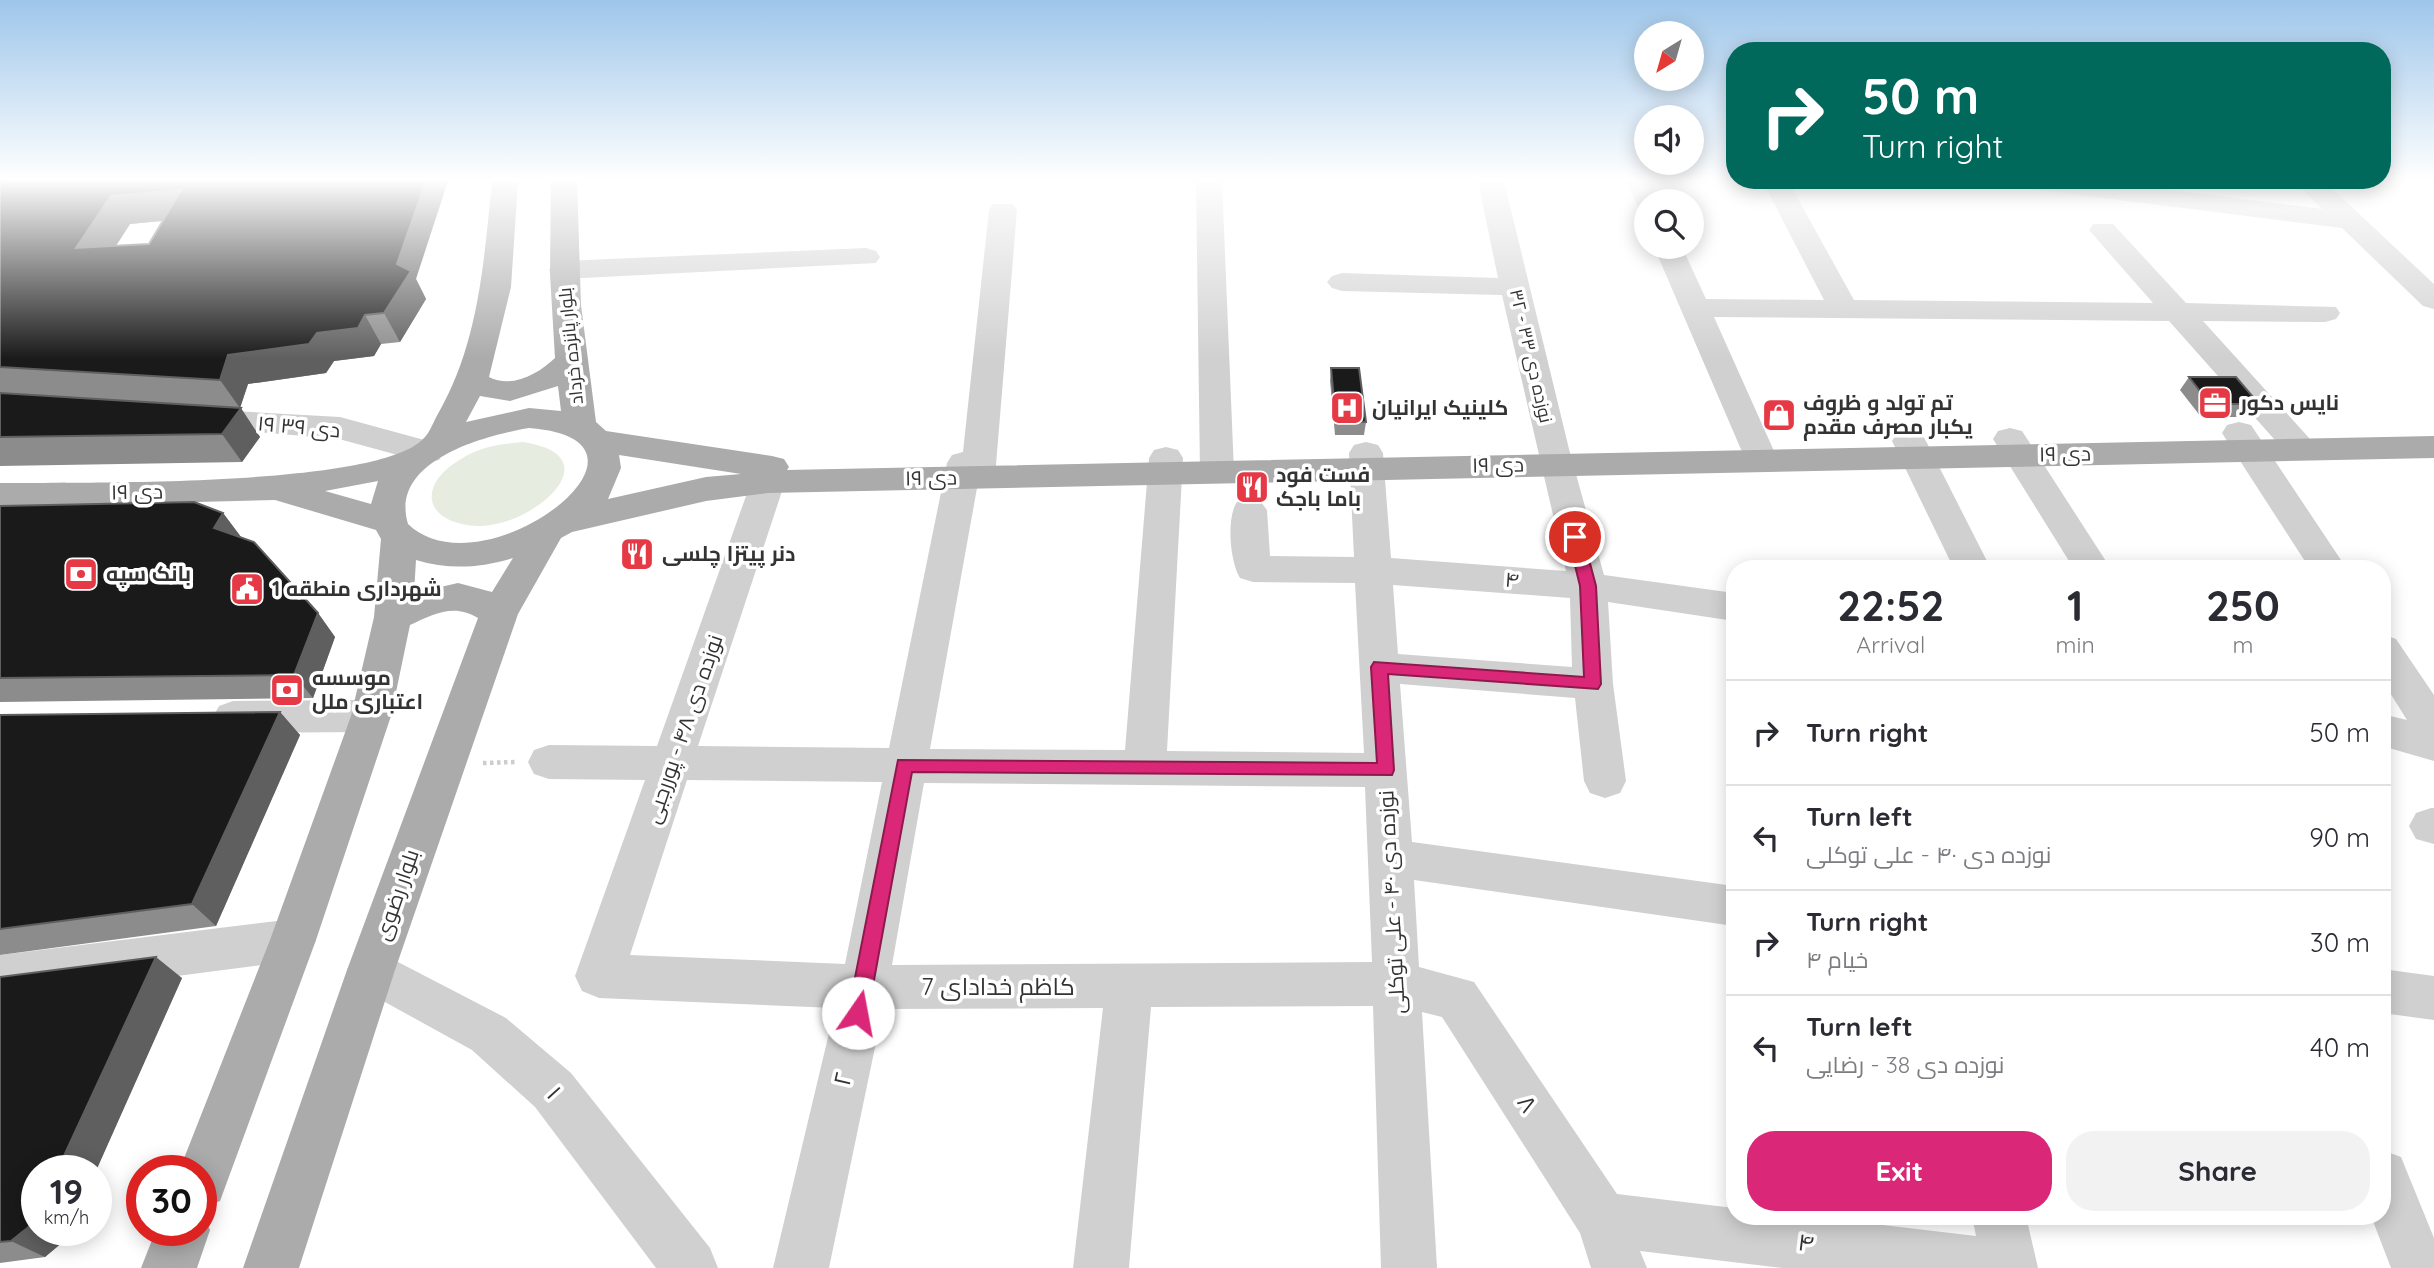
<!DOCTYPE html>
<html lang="en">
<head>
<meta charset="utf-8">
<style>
	body { margin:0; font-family:Quicksand,Cairo,sans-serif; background:#f2f2f3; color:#2b2b33; height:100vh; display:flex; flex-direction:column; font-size:26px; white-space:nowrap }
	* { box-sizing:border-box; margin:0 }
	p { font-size:23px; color:#7c7c81 }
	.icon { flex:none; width:38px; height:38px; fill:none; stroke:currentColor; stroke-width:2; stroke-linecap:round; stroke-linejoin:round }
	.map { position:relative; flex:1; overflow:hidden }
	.drawer { position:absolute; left:1726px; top:560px; width:665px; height:665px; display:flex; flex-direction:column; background:#fff; border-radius:28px; box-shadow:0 4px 18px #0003 }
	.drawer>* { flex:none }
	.guide { position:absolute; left:1726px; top:42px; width:665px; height:147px; border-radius:28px; box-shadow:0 4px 18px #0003; background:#00695c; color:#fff; overflow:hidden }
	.needle { width:46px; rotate:217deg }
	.controls { position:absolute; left:1634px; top:21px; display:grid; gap:14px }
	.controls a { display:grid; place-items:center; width:70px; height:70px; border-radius:50%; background:#fff; box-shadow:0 4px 18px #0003; font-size:35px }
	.speed { position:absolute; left:21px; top:1155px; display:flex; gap:14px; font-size:35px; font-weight:700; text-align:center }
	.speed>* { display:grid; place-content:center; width:91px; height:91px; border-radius:50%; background:#fff; box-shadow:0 4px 18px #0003; line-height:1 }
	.speed small { font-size:18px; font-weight:400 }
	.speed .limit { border:10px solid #d22; background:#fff; color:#111 }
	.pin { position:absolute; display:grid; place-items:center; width:60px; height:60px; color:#fff; margin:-30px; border:4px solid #fff; border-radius:50%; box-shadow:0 2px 7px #0007 }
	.me { position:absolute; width:77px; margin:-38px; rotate:12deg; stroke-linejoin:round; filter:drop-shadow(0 0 5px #0008) }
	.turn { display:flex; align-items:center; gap:24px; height:147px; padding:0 21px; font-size:32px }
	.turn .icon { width:91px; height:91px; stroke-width:2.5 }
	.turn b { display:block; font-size:49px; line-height:60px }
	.eta { display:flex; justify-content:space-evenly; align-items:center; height:119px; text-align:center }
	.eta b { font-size:42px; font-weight:800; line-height:49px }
	.button { display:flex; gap:14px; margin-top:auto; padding:14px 21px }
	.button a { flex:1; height:80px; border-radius:28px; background:#db2777; color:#fff; font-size:28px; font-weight:800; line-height:80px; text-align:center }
	.button a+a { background:#f2f2f3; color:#2b2b33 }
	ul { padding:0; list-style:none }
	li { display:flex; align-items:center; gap:21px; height:105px; padding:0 21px; border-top:2px solid #e1e1e2 }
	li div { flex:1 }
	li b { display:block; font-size:26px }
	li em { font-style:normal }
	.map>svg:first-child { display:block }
	.green { fill:#e6ecdf }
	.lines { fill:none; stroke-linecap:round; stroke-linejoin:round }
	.path { stroke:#cdcdcd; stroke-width:4.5; stroke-dasharray:3.5 3.5; stroke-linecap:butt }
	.minor { fill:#d0d0d0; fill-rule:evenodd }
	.major { fill:#ababab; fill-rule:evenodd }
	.wall { fill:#8c8c8c; fill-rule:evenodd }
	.shaded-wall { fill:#5f5f5f }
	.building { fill:#1a1a1a; stroke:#5f5f5f; stroke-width:2; fill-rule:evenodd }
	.route { fill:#db2777; stroke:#8e194d; stroke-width:2 }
	.labels { text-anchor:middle; stroke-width:7; stroke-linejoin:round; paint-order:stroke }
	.far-street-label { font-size:18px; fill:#333; stroke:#fff }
	.poi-label { font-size:21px; font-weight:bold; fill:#333; stroke:#fff; text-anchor:start }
	.street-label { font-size:21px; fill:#333; stroke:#fff }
	.near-street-label { font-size:24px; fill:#333; stroke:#fff }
</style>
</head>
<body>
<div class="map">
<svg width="2434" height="1268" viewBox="0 0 2434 1268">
	<rect width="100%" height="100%" fill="#fff"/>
	<!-- green -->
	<path class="green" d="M523,442C616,456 531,528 478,526C425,524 415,486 461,459C480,447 501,444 523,442Z"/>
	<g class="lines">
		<!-- path -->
		<path class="path" d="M483,763L516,762"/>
		<!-- minor -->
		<g class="minor">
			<path d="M1196,181H1222L1234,472L1229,480L1217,483L1205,480L1200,472Z"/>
			<path d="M1478,181H1504L1569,449L1604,575L1734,593V621L1608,602L1613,684L1626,781L1620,793L1605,798L1590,793L1584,781L1575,698L1400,684L1412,842L1734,886V926L1414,880L1419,967L1474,982L1617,1194L1734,1208V1216H1806L1976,1236L1972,1216H2026L2038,1268H1783L1640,1251L1647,1268H1591L1580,1233L1442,1017L1422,1012L1437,1268H1381L1373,1006L1151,1007L1129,1268H1073L1103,1008L883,1009L829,1268H773L835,1008L599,998L582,991L575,976L645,780L549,779L534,774L528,762L534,750L549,745L657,746L751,482L756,474L768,471L780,474L785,482L698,746L889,748L947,463L952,455L963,452L989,210L993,204H1013L1017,210L995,477L990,485L977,488L930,749L1125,750L1149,458L1154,450L1166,447L1178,450L1183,458L1167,751L1364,753L1355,583L1253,582L1240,578C1230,562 1226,518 1237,502L1249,498L1261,502L1267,510L1270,556L1354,557L1349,453L1354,445L1366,442L1378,445L1383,453L1391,558L1566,571L1502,295L1342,291L1332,288L1327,282L1332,276L1342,273L1498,278ZM1393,585L1570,598L1572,667L1398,654ZM687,780L882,782L845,964L630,955ZM924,783L1365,787L1372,962L892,965Z"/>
			<path d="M1626,181H1652L1662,201H1647V209L1638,207Z"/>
			<path d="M1784,181L1792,188L1854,300L2153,303L2089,230L2093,224H2113L2186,303L2336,307L2340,313L2336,319L2325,322L2203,321L2319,449L2314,457L2302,460L2290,457L2169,321L1714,317L1778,460L1773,468L1761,471L1749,468L1654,247H1682L1706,299L1824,300L1766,188L1770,182Z"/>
			<path d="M2020,181H2099L2322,209L2295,181H2324L2434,284V309L2423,306L2342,228L2033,189L2024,187Z"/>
			<path d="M866,248L876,251L880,257L876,263L563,279L553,276L549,270L553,264L563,261Z"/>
			<path d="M198,409L340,417L439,444L444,452L439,460L427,463L339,439L186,426L182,419L186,412Z"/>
			<path d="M2239,422L2251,425L2347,569H2310L2222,433L2227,425Z"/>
			<path d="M2010,428L2022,431L2111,569H2074L1993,439L1998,431Z"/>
			<path d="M1909,430L1921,433L1926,441L1991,569H1954L1892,441L1897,433Z"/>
			<path d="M2382,634L2396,639L2434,695V761L2382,746V714L2407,720L2382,680Z"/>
			<path d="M371,700L385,705L391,716L385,727L371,732L233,733L219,728L213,717L219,706L233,701Z"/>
			<path d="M2431,808H2434V844L2416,839L2409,826L2416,813Z"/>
			<path d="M293,919L309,925L316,940L309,955L293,961L0,999V955Z"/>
			<path d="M371,948L506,1018L571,1073L710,1248L718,1268H656L535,1107L472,1050L354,985L347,970L354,955Z"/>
			<path d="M2382,969L2434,976V1020L2382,1013Z"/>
			<path d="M2382,1150L2401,1157L2434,1238V1268H2391L2371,1216H2382Z"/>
		</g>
		<!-- major -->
		<g class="major">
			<path d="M492,181H518L511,287L489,377C512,389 538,374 555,358L550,274L551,181H577L581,305L596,422L606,431L772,456L784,459L789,467L787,470L2434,436V458L768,493L706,501L572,532L561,538L518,614L395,970L299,1268H243L347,970L478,618C454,603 433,614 410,625L391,716L316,940L220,1201L201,1208V1171H179L270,940L351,716L374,617L381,539L376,530L275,500L0,507V483C77,482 376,488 423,439C430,433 434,420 439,412C479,342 484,260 492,181ZM558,386L561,411L529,408L466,422L480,396L510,401ZM529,428C688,440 482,596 408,524C389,461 483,436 529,428ZM619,455L741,474L706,477L608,499L621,468ZM378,481L371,504L325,491ZM513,558L492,592L458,583L414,593L416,560C449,570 480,568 513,558Z"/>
			<path d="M201,1210L210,1230L197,1268H141L156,1230H201Z"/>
		</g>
	</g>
	<!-- wall -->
	<g class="wall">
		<path d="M0,181L416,279L426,299L400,342L381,344L374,356L334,361L326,373L248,384L240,408L260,437L242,462L0,466ZM163,221L149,244L116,246L130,224Z"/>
		<path d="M1331,368L1366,422L1364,435H1335L1330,381Z"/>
		<path d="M2189,377L2259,404L2250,417H2201L2180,390Z"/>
		<path d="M0,506L223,513L241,537L318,613L335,637L313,698L0,702Z"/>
		<path d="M280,712L300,735L216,926L0,955V715Z"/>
		<path d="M0,977L182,978L64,1241L45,1257L0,1263Z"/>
	</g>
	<!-- shaded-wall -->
	<g class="shaded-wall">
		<path d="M426,181H448L416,279L426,299L400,342L384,313L397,264Z"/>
		<path d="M181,190L199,217L130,224L96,276L76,248L111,196Z"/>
		<path d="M365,315L381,344L374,356L334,361L326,373L248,384L240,408L220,380L228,355L317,333Z"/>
		<path d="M241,408L260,437L242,462L222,434Z"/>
		<path d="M223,513L241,537L214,528Z"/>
		<path d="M318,613L335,637L313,698L294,675Z"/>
		<path d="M280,712L300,735L216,926L192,904Z"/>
		<path d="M156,957L182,978L96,1171H57Z"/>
		<path d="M37,1213V1230H69L64,1241L45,1257L11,1241Z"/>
	</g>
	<!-- building -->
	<g class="building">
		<path d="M0,181H426L397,264L411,271L384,313L365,315L358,328L317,333L309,344L228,355L220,380L0,367ZM181,190L149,244L76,248L111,196Z"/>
		<path d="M1331,368H1359L1366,422H1336Z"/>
		<path d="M2189,377H2236L2259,404H2210Z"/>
		<path d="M0,393L241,408L222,434L0,437Z"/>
		<path d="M194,502L223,513L214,528L254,542L318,613L294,675L0,678V506Z"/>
		<path d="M280,712L192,904L0,929V715Z"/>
		<path d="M156,957L57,1171H37V1213L31,1225L11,1241L0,1242V977Z"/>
	</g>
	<!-- sky -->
	<linearGradient id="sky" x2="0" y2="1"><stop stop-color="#9ec6ea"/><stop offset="0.5" stop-color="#fff"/><stop offset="1" stop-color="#fff" stop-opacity="0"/></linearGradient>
	<rect width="2434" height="359" fill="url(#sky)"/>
	<!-- route -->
	<path class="route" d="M1575,532L1583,537L1596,586L1601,684L1598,689L1388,674L1394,770L1392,775L912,772L868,1013L865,1019L858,1022L851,1019L848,1013L898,760L1377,763L1371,667L1374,662L1584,677L1580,586L1568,537Z"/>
	<!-- icons -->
	<defs>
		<g id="office-square" transform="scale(1.75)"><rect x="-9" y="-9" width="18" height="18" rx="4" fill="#e63946" stroke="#fff"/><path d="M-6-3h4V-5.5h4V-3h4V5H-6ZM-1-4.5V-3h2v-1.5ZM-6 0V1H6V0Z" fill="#fff"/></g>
		<g id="hospital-square" transform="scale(1.75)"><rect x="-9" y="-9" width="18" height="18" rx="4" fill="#e63946" stroke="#fff"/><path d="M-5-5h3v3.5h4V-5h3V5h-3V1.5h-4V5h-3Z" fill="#fff"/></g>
		<g id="shop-square" transform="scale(1.75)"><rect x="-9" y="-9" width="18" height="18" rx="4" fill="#e63946" stroke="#fff"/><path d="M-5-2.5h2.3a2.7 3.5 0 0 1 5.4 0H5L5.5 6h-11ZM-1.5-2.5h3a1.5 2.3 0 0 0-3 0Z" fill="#fff"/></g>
		<g id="restaurant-square" transform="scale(1.75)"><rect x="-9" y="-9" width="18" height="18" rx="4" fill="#e63946" stroke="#fff"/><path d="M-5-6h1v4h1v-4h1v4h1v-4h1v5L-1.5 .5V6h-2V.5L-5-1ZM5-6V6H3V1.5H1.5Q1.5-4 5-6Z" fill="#fff"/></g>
		<g id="bank-square" transform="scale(1.75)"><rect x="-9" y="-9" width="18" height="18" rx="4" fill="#e63946" stroke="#fff"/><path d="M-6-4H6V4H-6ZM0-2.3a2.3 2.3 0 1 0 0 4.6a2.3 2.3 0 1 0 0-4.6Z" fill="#fff"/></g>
		<g id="civic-square" transform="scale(1.75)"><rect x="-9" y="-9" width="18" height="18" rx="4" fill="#e63946" stroke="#fff"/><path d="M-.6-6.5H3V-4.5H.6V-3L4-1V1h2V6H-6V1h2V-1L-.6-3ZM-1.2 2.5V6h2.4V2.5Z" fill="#fff"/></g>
	</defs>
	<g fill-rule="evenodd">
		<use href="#office-square" x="2215" y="403"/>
		<use href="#hospital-square" x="1347" y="408"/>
		<use href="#shop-square" x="1779" y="415"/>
		<use href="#restaurant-square" x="1252" y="487"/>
		<use href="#restaurant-square" x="637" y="554"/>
		<use href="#bank-square" x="81" y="574"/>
		<use href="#civic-square" x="247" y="589"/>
		<use href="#bank-square" x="287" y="690"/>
	</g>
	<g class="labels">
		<!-- far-street labels -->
		<g class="far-street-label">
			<text transform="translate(571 346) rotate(-96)" y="6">بلوار پانزده خرداد</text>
			<text transform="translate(1531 356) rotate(77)" y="6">۳۲ - نوزده دی ۳۳</text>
		</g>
		<!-- poi labels -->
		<g class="poi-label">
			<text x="1803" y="410">تم تولد و ظروف<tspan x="1803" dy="24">یکبار مصرف مقدم</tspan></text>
			<text x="2240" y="410">نایس دکور</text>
			<text x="1372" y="415">کلینیک ایرانیان</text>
			<text x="1276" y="482">فست فود<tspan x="1276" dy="24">باما باجک</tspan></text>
			<text x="662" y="561">دنر پیتزا چلسی</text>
			<text x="106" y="581">بانک سپه</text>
			<text x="272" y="596">شهرداری منطقه 1</text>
			<text x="312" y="685">موسسه<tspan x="312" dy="24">اعتباری ملل</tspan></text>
		</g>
		<!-- street labels -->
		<g class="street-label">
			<text transform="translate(299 427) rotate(5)" y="7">۱۹ دی ۳۹</text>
			<text transform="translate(2065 454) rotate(-1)" y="7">۱۹ دی</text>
			<text transform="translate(1498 465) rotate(-1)" y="7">۱۹ دی</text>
			<text transform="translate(931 478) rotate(-1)" y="7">۱۹ دی</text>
			<text transform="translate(137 492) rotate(-1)" y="7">۱۹ دی</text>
			<text transform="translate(1512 580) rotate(4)" y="7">۴</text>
			<text transform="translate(684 729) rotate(-71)" y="7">نوزده دی ۴۸ - پوررجبی</text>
			<text transform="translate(397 895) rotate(-71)" y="7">بلوار رضوی</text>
			<text transform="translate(1392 902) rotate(-93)" y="7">نوزده دی ۴۰ - علی توکلی</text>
		</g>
		<!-- near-street labels -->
		<g class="near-street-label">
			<text x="998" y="995">7 کاظم خدادای</text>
			<text transform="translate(843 1079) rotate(-77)" y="8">۲</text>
			<text transform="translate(554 1093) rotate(48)" y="8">۱</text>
			<text transform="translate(1527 1104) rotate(57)" y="8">۸</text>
			<text transform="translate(1806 1243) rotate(7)" y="8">۴</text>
		</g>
	</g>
</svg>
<div class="controls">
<a><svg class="needle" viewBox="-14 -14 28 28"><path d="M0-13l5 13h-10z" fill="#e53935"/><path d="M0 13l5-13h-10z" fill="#7c7c81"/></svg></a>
<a><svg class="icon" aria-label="sound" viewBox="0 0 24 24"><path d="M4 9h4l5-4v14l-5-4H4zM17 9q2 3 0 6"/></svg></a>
<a><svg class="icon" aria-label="search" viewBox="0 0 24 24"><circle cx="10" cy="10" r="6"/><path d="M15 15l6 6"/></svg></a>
</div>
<div class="speed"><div>19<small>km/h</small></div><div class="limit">30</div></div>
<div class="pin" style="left:1575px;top:537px;background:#d93025"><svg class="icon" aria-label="arrive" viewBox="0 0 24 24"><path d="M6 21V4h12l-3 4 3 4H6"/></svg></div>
<svg class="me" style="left:858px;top:1013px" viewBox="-20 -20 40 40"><circle r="19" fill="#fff"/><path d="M0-13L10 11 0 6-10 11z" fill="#db2777"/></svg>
<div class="guide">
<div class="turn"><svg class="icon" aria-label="right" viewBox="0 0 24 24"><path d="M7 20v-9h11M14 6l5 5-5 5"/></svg><div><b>50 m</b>Turn right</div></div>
</div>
<section class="drawer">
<div class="eta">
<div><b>22:52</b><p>Arrival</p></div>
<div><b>1</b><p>min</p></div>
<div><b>250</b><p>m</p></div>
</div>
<ul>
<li><svg class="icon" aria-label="right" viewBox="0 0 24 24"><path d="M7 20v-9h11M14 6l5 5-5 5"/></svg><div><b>Turn right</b></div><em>50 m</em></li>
<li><svg class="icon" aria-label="left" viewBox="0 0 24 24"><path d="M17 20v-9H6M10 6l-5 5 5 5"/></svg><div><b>Turn left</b><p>نوزده دی ۴۰ - علی توکلی</p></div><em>90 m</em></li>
<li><svg class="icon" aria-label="right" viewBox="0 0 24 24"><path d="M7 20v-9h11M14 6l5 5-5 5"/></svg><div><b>Turn right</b><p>۴ خیام</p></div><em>30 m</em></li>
<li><svg class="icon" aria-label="left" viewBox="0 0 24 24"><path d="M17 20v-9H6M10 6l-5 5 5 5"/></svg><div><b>Turn left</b><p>نوزده دی 38 - رضایی</p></div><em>40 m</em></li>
</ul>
<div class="button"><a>Exit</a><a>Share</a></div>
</section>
</div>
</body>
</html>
